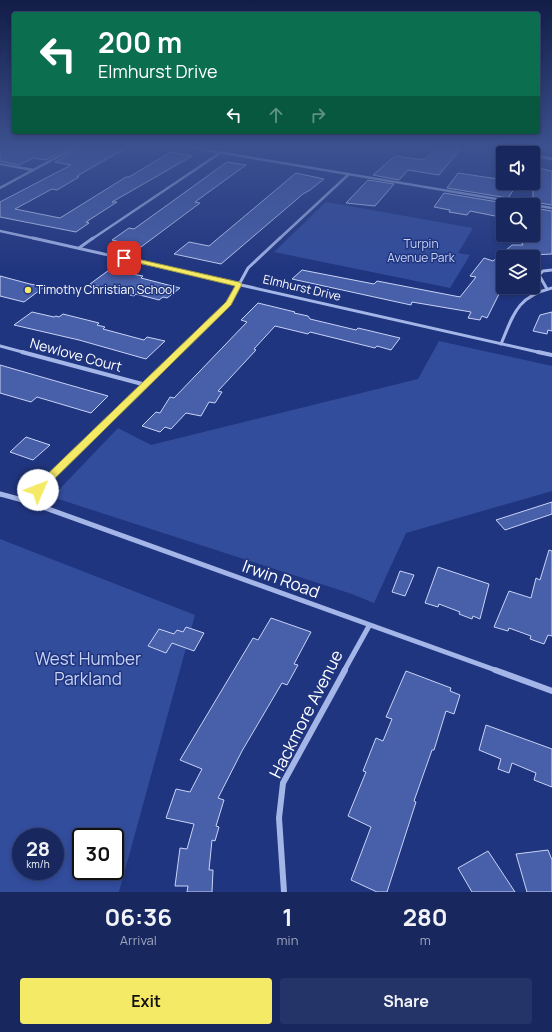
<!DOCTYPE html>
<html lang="en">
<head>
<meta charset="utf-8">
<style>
	body { margin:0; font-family:Manrope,sans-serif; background:#253468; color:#f1f3f6; height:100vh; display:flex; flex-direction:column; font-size:15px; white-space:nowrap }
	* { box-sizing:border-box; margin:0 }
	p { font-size:13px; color:#9fa6bd }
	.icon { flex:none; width:22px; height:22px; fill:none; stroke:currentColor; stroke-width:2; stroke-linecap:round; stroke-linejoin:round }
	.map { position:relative; height:892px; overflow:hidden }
	.details { display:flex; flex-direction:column; background:#18285f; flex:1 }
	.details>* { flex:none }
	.hud { position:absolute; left:12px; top:12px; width:528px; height:122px; border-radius:4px; box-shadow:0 2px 6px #0003,0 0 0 1px #364474; background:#0b6e4f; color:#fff; overflow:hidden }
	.tools { position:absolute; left:496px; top:146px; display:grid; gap:8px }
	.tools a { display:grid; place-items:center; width:44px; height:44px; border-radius:4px; background:#18285f; box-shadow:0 2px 6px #0003,0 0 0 1px #364474; font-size:20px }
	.speed { position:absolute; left:12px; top:828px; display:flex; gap:8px; font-size:20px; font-weight:700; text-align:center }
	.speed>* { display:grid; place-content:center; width:52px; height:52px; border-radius:50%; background:#18285f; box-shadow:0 2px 6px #0003,0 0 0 1px #364474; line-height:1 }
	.speed small { font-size:10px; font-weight:400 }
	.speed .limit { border:2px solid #111; border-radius:6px; background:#fff; color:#111 }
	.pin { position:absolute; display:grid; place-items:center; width:34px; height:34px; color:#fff; margin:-17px; border-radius:8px; box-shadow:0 2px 6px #0006 }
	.me { position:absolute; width:44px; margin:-22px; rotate:46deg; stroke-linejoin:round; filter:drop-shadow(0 0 3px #0008) }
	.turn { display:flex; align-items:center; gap:14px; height:84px; padding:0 20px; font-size:18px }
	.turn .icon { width:52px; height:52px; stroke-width:2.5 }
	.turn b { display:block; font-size:28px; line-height:34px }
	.lanes { display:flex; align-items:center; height:38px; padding:0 20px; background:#0003; justify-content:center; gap:20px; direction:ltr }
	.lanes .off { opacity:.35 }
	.eta { display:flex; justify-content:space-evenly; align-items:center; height:68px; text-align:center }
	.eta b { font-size:24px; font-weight:700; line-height:28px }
	.action { display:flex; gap:8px; margin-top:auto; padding:8px 20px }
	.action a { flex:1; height:46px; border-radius:4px; background:#f5ea65; color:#111; font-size:16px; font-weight:700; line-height:46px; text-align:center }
	.action a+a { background:#253468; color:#f1f3f6 }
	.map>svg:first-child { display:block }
	.green { fill:#334d9d; fill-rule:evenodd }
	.building { fill:#485fa9; stroke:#c8d3f6 }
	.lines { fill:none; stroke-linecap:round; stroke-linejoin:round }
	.street-far4 { stroke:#a4b5e8; stroke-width:2.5 }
	.street-far3 { stroke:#a4b5e8; stroke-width:3 }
	.street-far2 { stroke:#a4b5e8; stroke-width:4 }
	.street-far1 { stroke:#a4b5e8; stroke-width:5 }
	.street { stroke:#a4b5e8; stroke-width:6 }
	.route { fill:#f5ea65; stroke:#9f9842 }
	.poi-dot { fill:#f5ea65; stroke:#20357f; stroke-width:1.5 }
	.labels { text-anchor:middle; stroke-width:3; stroke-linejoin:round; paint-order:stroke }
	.far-park-label { font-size:12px; fill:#c8d3f6; stroke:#20357f }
	.far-street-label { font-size:12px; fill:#fff; stroke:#20357f }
	.far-poi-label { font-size:12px; fill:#fff; stroke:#20357f; text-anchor:start }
	.street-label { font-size:14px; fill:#fff; stroke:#20357f }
	.near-street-label { font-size:17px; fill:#fff; stroke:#20357f }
	.near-park-label { font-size:17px; fill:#c8d3f6; stroke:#20357f }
</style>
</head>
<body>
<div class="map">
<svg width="552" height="892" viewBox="0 0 552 892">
	<rect width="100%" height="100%" fill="#20357f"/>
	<!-- green -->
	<g class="green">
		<path d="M326,202L473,228L458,253L470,255L450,288L274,252Z"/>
		<path d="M439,341L552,366V491L406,533L374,603L352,594L52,497L118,428L151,445L418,379Z"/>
		<path d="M0,539L195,615L119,892H0ZM21,837H55V871H21ZM81,837H115V871H81Z"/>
	</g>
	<!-- building -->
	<g class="building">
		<path d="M0,148H68L46,160L33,158L19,165L0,161Z"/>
		<path d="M77,148H126L77,176L79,177L57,190L52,189L15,209L60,218L126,177H129L171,152L192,156L112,202H117L86,222L89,223L76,232L0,217V202L71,165L55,162L75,150Z"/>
		<path d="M435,148H461L439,175L408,170L399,180L373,175L395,156L425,160Z"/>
		<path d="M227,162L246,165L195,202L200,203L141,247L112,240L129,228L134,229Z"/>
		<path d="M533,167L552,171V205L533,202V184L536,185L533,183Z"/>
		<path d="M296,173L324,179L310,190L303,194L221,264L174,254L189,242L209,246Z"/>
		<path d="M458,173L498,179L495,183H518L508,198L447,188Z"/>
		<path d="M368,180L394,184L375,206L346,203Z"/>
		<path d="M444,193L504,203L495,216L470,211L467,215L449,212L450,210L434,207Z"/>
		<path d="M533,208L552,211V254L532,255L528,250L520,257H503V286L487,318L482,316L480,320L468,318L471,312L412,302L411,305L292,279L302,270L374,284L377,281L460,297L476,277L470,276L484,258L493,261L512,245H523L521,242L533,241Z"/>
		<path d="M109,270L143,276L141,278L180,288L167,298L163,297L159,300L136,294L134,296L90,284Z"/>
		<path d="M0,276L30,284L44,287L24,302L0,296Z"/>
		<path d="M258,303L295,312L294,313L308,316L310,319L356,330L358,328L400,338L391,350L377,346L375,348L310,332L308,334L275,326L254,349L256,350L218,391L222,392L215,403L209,402L201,416L186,413L171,429L165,427L160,432L142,426L156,412L160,413L170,397L174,398L247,322L241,320Z"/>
		<path d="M32,312L54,317L56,316L59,317L63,314L99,323L97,325L105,327L103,329L144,340L147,337L165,341L146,359L79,340L14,325Z"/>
		<path d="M552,312V331L548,330L547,334L533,331L540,315Z"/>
		<path d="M0,365L59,382L108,396L91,413L37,397L31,402L0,393Z"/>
		<path d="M26,437L50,445L33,460L10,452Z"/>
		<path d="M552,502V514L505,530L496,520Z"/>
		<path d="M549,550L552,551V636L548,635L544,644L530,639L531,636L509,628L508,631L494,627L509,591L531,598L536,578L540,580Z"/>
		<path d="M438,567L489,584L480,619L473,616L472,619L459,614L460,612L439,604L438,607L425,603Z"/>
		<path d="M400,571L414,575L405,596L392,592Z"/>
		<path d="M271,618L311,632L294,664L298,665L287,685L282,683L242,751L218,798L224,800L216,826L219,827L215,841L212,840L209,870H213L212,892H187L188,886H175L180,848L187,849L194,824L166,818L176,789L190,792L202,769L180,760L253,638L258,640Z"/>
		<path d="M186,627L204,633L194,651L172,643L166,653L148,646L159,629L174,634L177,630L183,632Z"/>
		<path d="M406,671L451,688L450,691L460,695L454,714L446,711L434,750H432L414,801L416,802L387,892H377L351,880L371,827L348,816L366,772L363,771L376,738L383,741L392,719L386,717Z"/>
		<path d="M486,725L552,749V787L534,780L536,773L512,763L509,773L498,769L501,759L479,750Z"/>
		<path d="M548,850L552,860V892H527L516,854Z"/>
		<path d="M488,851L515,892H472L458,868Z"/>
	</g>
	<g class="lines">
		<!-- street-far4 -->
		<g class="street-far4">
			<path d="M193,148L533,205"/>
			<path d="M537,156L552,159"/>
			<path d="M0,164L33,170"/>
			<path d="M0,188L74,148"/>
			<path d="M533,205L552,208"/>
			<path d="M0,231L37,239"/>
			<path d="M92,239L220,153"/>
			<path d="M279,239L349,174"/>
		</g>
		<!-- street-far3 -->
		<g class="street-far3">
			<path d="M33,238L542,353"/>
			<path d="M79,248L93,238"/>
			<path d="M547,289L539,275L543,271L552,270"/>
			<path d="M501,344C514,313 517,297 552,288"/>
			<path d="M0,346L26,353"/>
			<path d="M178,353L229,303L248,268L280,238"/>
		</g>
		<!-- street-far2 -->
		<g class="street-far2">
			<path d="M22,352L146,385"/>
			<path d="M538,352L552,355"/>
			<path d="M0,494L2,495"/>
			<path d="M33,495L179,352"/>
		</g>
		<!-- street-far1 -->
		<g class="street-far1">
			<path d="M0,494L26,501L498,671"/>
			<path d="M26,501L34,494"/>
			<path d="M344,671L369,626"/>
		</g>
		<!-- street -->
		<g class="street">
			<path d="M495,670L552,691"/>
			<path d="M284,892L279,818L283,783L345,670"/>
		</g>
	</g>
	<!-- sky -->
	<linearGradient id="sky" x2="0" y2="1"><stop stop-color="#121d46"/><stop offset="0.54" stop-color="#3c5190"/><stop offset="1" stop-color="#3c5190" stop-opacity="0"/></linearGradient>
	<rect width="552" height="273" fill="url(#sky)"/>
	<!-- route -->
	<path class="route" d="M124,256L239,282L242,284L231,305L41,492H34L33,490L34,487L226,302L235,286L122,259L121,258Z"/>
	<!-- markers -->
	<circle class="poi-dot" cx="28" cy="290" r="4"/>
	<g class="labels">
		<!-- far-park labels -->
		<g class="far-park-label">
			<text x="421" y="248">Turpin<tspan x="421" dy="14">Avenue Park</tspan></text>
		</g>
		<!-- far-street labels -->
		<g class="far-street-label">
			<text transform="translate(302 288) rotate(13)" y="4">Elmhurst Drive</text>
		</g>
		<!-- far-poi labels -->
		<g class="far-poi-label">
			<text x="36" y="294">Timothy Christian School</text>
		</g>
		<!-- street labels -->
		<g class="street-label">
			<text transform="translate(76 355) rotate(15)" y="5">Newlove Court</text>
		</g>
		<!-- near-street labels -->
		<g class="near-street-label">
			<text transform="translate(281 579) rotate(20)" y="6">Irwin Road</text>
			<text transform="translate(306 714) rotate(-63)" y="6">Hackmore Avenue</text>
		</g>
		<!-- near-park labels -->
		<g class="near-park-label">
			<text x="88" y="665">West Humber<tspan x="88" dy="20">Parkland</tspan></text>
		</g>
	</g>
</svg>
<div class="tools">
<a><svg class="icon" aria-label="sound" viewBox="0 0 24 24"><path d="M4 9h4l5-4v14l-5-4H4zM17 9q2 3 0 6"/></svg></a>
<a><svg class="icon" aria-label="search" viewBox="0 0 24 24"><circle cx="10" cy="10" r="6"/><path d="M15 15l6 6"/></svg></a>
<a><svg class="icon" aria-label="layers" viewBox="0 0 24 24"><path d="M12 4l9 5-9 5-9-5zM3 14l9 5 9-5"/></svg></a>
</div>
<div class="speed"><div>28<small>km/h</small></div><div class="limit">30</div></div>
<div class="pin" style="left:124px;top:258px;background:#d93025"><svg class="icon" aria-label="arrive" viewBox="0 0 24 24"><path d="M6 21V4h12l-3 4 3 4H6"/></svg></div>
<svg class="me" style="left:38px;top:490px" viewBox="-20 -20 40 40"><circle r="19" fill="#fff"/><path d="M0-13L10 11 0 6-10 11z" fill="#f5ea65"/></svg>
<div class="hud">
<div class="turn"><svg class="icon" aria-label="left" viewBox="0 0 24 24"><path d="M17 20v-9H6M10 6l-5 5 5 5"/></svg><div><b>200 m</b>Elmhurst Drive</div></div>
<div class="lanes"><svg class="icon" aria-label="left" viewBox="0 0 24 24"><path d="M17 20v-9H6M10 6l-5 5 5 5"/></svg><svg class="icon off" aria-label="ahead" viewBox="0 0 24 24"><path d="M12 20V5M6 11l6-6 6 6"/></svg><svg class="icon off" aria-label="right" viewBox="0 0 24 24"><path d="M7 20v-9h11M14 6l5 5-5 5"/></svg></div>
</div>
</div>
<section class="details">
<div class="eta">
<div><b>06:36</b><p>Arrival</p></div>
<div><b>1</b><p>min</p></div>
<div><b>280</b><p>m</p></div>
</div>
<div class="action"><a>Exit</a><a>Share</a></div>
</section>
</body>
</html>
